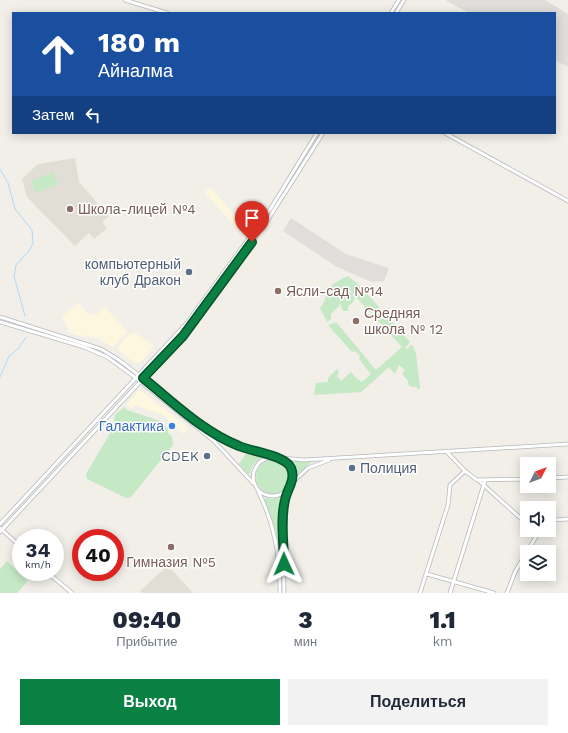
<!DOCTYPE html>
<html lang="ru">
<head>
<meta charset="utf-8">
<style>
	body { margin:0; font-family:"Work Sans",sans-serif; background:#f2f2f3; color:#1f2937; height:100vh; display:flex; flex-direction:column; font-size:15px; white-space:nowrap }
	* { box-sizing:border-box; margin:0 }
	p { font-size:13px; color:#747a83 }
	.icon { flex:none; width:22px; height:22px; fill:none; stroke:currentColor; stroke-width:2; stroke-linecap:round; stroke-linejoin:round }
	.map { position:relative; height:593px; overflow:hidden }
	.drawer { display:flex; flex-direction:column; background:#fff; flex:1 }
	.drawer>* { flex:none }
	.top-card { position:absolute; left:12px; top:12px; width:544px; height:122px; border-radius:0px; box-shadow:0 2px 10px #0003; background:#1a4fa0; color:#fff; overflow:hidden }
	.needle { width:26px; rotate:48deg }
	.tools { position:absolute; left:520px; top:457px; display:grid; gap:8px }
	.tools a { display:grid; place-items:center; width:36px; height:36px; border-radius:0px; background:#fff; box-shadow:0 2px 10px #0003; font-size:20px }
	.speed { position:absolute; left:12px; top:529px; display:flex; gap:8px; font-size:20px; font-weight:700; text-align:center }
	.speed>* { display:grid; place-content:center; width:52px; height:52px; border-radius:50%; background:#fff; box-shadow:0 2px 10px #0003; line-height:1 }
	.speed small { font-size:10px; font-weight:400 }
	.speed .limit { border:6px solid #d22; background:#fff; color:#111 }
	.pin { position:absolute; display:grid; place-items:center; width:34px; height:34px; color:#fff; margin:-41px -17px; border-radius:50% 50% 50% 0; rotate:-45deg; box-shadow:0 0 4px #0007 }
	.pin .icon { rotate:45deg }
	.me { position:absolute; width:44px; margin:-22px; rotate:359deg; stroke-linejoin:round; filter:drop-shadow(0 0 3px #0008) }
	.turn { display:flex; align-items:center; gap:14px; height:84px; padding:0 20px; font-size:18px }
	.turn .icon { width:52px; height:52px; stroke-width:2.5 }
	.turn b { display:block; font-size:28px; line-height:34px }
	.then { display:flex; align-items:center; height:38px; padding:0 20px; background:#0003; gap:8px; font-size:15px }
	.eta { display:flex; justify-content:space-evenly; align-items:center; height:68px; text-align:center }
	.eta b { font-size:24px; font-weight:800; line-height:28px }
	.primary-button { display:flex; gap:8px; margin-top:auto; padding:8px 20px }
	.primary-button a { flex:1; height:46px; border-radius:0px; background:#0b8043; color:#fff; font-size:16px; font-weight:800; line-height:46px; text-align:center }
	.primary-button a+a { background:#f2f2f3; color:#1f2937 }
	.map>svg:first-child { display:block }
	.commercial { fill:#fef7e0 }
	.industrial { fill:#e0deda }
	.education { fill:#e1ded6 }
	.green { fill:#c5e8c5 }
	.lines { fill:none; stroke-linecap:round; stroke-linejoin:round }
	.stream { stroke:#aadaff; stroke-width:1 }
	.minor-casing { stroke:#b5b8bc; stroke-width:4.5 }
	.minor { stroke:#fff; stroke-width:3 }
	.route-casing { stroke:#07532c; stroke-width:10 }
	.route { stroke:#0b8043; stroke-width:7 }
	.education-dot { fill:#8d6e63; stroke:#fff; stroke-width:1.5 }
	.service-dot { fill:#5c6f8a; stroke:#fff; stroke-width:1.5 }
	.shop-dot { fill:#3f7fe0; stroke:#fff; stroke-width:1.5 }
	.labels { text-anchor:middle; stroke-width:3; stroke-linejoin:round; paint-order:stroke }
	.education-label { font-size:14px; fill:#785e54; stroke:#fff; text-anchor:start }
	.service-label { font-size:14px; fill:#4e5e75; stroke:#fff; text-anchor:end }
	.shop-label { font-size:14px; fill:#366cbe; stroke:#fff; text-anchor:end }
</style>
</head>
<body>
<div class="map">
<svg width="568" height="593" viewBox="0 0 568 593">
	<rect width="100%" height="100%" fill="#f1efe8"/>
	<!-- commercial -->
	<g class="commercial">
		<path d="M210,187L245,226L239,231L204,192Z"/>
		<path d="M78,302L87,313L91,315H96L105,307L127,331L113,348L97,337L96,339L86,335L85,337L70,333L62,317Z"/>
		<path d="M134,332L153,345L152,349L140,363H135L118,350V347L128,335Z"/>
		<path d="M138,391H142L189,428L183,434L163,415L134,405L132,409L126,405Z"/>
	</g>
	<!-- industrial -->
	<g class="industrial">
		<path d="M445,0H545L568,14V67L555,60V13H469Z"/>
		<path d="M291,218L346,254L389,268L384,281L372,282L337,267L283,231Z"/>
	</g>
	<!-- education -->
	<g class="education">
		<path d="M75,158L79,182L109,216L102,222L107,228L94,239L89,233L75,246L27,197L22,179L38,164Z"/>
		<path d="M165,568L172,570L193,593H143L140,591Z"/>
	</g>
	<!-- green -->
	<g class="green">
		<path d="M53,172L58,184L36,193L31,181Z"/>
		<path d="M348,276L360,286L410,342L405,348L407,349L411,345L413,346L416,354L420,387L419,390L416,387L409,386L408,381L402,374L405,370L399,365L395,374L389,367L361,392L314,395L316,383L328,382V378L337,369L339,373L337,376L341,381L351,372L355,377L362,382L371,374L359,359L360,356L355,351L352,352L328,325L336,322L376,370L402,347L344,284L355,298L354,301L348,306V311H343L340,303L339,306L331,314V319L327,322L320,308C325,303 325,297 328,291C332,283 341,279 348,276Z"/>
		<path d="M124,407L127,410L160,421L168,429V433L172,437L173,445L131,497L126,498L87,479L86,474L112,430L115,415Z"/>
		<path d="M248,451L263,456L253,465L249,475L239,464Z"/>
		<circle cx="273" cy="477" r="17"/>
		<path d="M293,460L310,461L311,463L296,475L290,462Z"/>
		<path d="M280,497L283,499L281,507L282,580L280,551L275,529L264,500L265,498L272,499Z"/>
		<path d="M7,561L28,581L17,593H0V569Z"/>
	</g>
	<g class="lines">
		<!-- stream -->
		<g class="stream">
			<path d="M0,169L8,183L15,209L32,230L33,243L29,251L16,265L14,276L25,316"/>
			<path d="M0,377L9,356L18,349L26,337"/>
		</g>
		<!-- minor casing -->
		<g class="minor-casing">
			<g id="minor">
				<path d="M125,0L167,13"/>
				<path d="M391,13L399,0"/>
				<path d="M396,13L404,0"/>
				<path d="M445,133L568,201"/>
				<path d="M0,317L85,344L101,349L119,360C153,385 185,416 221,438C236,447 253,451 270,456C274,457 280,457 284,460C305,475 284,507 260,492C247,478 254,460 272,457"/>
				<path d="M0,322L84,347L107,357L136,378L214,441L253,483"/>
				<path d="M447,452L465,471L477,480L527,479"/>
				<path d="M282,458L304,460L568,444"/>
				<path d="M549,478L568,477"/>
				<path d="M478,480L527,524"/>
				<path d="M292,483L308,468L329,460"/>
				<path d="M258,491C275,525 280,556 280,593"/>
				<path d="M0,524L186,324L271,208L317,133"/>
				<path d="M549,524L555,520L568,519"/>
				<path d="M0,528L21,547"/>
				<path d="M0,532L183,336L269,218L323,133"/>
				<path d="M47,572L72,593"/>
				<path d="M427,574L494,593"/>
				<path d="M284,593L283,508L287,491"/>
				<path d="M420,593L448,505L450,485L465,471"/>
				<path d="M450,593L485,481"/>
				<path d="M507,593L515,572L540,530"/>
			</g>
		</g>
		<!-- minor -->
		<use href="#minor" class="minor"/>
	</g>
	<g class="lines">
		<!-- route casing -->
		<g class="route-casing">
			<path id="route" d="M252,242L183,336L143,378C173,402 203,432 239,446C253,452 285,455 291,468C296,480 287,489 285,500C280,520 284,543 284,564"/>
		</g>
		<!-- route -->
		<use href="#route" class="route"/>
	</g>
	<!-- markers -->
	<g class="education-dot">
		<circle cx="70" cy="209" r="4"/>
		<circle cx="278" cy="291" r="4"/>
		<circle cx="356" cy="321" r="4"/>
		<circle cx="171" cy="547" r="4"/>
	</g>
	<g class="service-dot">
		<circle cx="189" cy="272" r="4"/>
		<circle cx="207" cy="456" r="4"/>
		<circle cx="352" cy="468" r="4"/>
	</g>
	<circle class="shop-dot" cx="172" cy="426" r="4"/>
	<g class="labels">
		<!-- education labels -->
		<g class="education-label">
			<text x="78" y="214">Школа-лицей №4</text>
			<text x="286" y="296">Ясли-сад №14</text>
			<text x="364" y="318">Средняя<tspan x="364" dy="16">школа № 12</tspan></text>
			<text x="171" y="567" text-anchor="middle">Гимназия №5</text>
		</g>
		<!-- service labels -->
		<g class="service-label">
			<text x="181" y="269">компьютерный<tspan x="181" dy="16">клуб Дракон</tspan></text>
			<text x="199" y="461">CDEK</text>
			<text x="360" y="473" text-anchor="start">Полиция</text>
		</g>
		<!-- shop labels -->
		<g class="shop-label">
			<text x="164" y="431">Галактика</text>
		</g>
	</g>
</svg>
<div class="tools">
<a><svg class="needle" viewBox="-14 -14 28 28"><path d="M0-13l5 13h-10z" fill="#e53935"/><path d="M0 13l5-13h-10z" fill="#747a83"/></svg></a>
<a><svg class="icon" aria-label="sound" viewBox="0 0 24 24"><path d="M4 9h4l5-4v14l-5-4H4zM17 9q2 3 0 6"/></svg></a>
<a><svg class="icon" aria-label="layers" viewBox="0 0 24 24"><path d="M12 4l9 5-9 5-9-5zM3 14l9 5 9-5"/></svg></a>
</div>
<div class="speed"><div>34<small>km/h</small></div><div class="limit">40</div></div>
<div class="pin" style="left:252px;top:242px;background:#d93025"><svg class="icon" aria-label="arrive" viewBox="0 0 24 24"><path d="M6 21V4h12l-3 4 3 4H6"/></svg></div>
<svg class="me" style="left:284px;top:564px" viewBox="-20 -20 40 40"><path d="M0-17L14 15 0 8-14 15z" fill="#0b8043" stroke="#fff" stroke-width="4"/></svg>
<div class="top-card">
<div class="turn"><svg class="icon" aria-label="ahead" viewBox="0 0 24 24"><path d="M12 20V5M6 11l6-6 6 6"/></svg><div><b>180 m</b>Айналма</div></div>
<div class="then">Затем<svg class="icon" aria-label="left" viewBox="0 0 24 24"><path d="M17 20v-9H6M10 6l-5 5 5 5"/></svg></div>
</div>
</div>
<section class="drawer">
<div class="eta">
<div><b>09:40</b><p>Прибытие</p></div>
<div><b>3</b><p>мин</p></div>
<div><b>1.1</b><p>km</p></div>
</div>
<div class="primary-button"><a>Выход</a><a>Поделиться</a></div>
</section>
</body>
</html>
